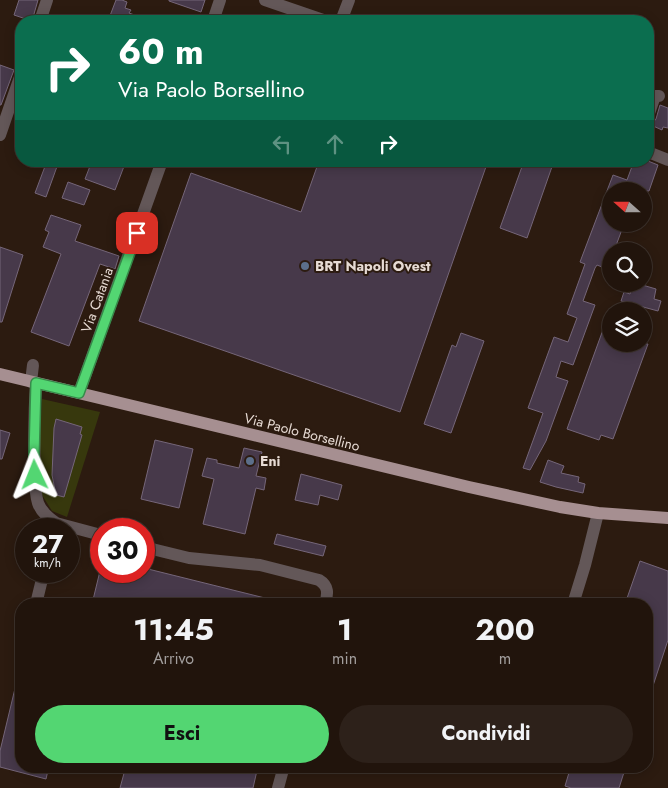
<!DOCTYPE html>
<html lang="it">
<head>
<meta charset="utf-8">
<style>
	body { margin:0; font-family:Jost,sans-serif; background:#2d211a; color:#f1f3f6; height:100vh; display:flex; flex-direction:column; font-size:19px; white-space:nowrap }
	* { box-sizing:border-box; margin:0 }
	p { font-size:16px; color:#a29e9d }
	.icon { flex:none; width:28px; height:28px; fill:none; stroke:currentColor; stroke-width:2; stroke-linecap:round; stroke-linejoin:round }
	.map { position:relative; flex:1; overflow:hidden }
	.panel { position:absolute; left:15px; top:598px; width:638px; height:175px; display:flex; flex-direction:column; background:#21140c; border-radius:20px; box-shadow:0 2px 12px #0003,0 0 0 1px #3e332d }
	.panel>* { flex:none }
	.guide { position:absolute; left:15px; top:15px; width:639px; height:152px; border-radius:20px; box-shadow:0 2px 12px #0003,0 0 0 1px #3e332d; background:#0b6e4f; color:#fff; overflow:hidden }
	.needle { width:32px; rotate:291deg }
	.controls { position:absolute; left:602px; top:182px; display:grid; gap:10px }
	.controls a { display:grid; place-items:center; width:50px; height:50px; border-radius:50%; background:#21140c; box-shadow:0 2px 12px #0003,0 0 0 1px #3e332d; font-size:25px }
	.speed { position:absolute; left:15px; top:518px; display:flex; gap:10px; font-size:25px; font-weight:700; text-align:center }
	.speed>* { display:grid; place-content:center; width:65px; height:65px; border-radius:50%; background:#21140c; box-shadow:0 2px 12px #0003,0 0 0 1px #3e332d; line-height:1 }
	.speed small { font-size:12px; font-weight:400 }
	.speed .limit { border:8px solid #d22; background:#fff; color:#111 }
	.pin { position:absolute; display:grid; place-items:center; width:42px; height:42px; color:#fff; margin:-21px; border-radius:10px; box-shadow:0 2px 8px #0006 }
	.me { position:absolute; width:55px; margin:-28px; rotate:358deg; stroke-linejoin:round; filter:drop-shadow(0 0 4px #0008) }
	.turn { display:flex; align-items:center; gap:18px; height:105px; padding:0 20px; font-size:22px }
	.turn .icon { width:65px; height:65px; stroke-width:2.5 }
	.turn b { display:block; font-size:35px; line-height:42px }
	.lanes { display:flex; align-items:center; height:48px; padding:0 20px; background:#0003; justify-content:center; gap:25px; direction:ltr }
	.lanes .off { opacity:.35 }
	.eta { display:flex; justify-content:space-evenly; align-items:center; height:85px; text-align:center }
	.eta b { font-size:30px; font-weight:700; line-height:35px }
	.action { display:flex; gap:10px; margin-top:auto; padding:10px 20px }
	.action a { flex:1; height:58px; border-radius:30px; background:#53d672; color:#111; font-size:20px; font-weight:700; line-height:58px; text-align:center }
	.action a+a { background:#2d211a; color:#f1f3f6 }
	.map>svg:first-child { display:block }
	.green { fill:#37380d }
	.building { fill:#47394a; stroke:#756679 }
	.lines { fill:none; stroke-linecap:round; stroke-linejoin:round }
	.minor { stroke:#635758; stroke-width:12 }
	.major { stroke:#a68f91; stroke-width:12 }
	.route-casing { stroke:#368b4a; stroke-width:12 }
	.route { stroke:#53d672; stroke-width:9 }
	.service-dot { fill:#5c6f8a; stroke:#2c1b10; stroke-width:2 }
	.labels { text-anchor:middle; stroke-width:4; stroke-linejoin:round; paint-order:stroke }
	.poi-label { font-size:14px; font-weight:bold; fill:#e7dbd4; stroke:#2c1b10; text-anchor:start }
	.street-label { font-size:14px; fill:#e7dbd4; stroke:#2c1b10 }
</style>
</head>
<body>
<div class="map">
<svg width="668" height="788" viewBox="0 0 668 788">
	<rect width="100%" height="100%" fill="#2c1b10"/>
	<!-- green -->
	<path class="green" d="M42,399L100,412L67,517L52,511L42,495L38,474Z"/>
	<!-- building -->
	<g class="building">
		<path d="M19,0H38L32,21L14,15Z"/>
		<path d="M116,0H122L127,2L125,8L131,10L129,13L148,20V21H108Z"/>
		<path d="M169,0H205L201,12L169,1Z"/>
		<path d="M0,65L14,70L1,105H0Z"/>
		<path d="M660,105L668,108V128L663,127L662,130L651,125L656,119Z"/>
		<path d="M47,161H59L46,197L35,193Z"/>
		<path d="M92,161H126L115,190L85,179Z"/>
		<path d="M319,161H488L400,412L139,321L191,173L301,212Z"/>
		<path d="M524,161H554L527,238L500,228Z"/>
		<path d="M634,161H648L658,165L649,191H611V224H624L614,251H611V259L607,269L597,265L595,268L583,301L595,305L573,365L561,361L556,377L568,381L546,441L530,470L523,468L543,413L528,408L554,337L568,342L577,318L567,314L585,264L580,262L613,175L627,180Z"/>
		<path d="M68,182L90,190L84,205L62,198Z"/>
		<path d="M51,215L81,225L75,241L119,256L115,269L100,264L69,346L31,332L61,254L43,247L49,232L45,230Z"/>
		<path d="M0,247L23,255L2,322H0Z"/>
		<path d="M633,284H639L656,289L654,299L661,301L658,311L621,301L624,292L630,294Z"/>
		<path d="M604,327L611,329V344H648L613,439L601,435L599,440L567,429Z"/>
		<path d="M461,333L484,341L451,433L424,424L452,345L456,347Z"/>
		<path d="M56,419L82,427L80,434L82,435L64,497L56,495L52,475L54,428Z"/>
		<path d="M0,430L10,433L2,459H0Z"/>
		<path d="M155,440L193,449L179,508L141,499Z"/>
		<path d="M244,448L262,452L256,476L266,478L264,490L256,488L245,534L203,524L214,479L202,476L207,458L217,460V463L239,468Z"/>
		<path d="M548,460L564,466L561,473L579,477L578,482L585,484L583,493L556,487L540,482Z"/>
		<path d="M301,474L342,485L338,500L320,495L318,505L295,500Z"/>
		<path d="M277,534L326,546L323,556L274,544Z"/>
		<path d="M640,561L668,571V640L648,701H646V604H625Z"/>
		<path d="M144,568L277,601L276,604H92L100,571H144Z"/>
		<path d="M18,676L21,677V766H49L46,779L0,767V751Z"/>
		<path d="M126,766H258L253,788H120Z"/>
		<path d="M571,766H626L619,788H571L565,786Z"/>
	</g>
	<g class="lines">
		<!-- minor -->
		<g class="minor">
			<path d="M265,0L326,21"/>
			<path d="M40,21L47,0"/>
			<path d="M213,21L220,0"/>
			<path d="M341,21L349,0"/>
			<path d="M648,116L655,96H659"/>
			<path d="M0,135L21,74"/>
			<path d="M648,152L668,160"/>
			<path d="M31,382L33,365"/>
			<path d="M36,383C34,413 34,443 35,472C35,482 35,494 38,503C41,512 49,518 56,523L101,535"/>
			<path d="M79,393L162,161"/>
			<path d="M144,547L189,558L260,565L319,580C329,586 328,594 325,604"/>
			<path d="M36,604L44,571"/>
			<path d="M573,604L585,565L598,513"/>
			<path d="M278,788L284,766"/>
		</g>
		<!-- major -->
		<path class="major" d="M0,374L469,487L560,507L598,513L668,518"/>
	</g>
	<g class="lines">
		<!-- route casing -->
		<g class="route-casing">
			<path id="route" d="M35,475L34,456L36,383L79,393L137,233"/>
		</g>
		<!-- route -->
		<use href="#route" class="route"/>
	</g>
	<!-- markers -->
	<g class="service-dot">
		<circle cx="305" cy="266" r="5"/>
		<circle cx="250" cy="461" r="5"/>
	</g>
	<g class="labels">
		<!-- poi labels -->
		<g class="poi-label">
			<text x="315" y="271">BRT Napoli Ovest</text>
			<text x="260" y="466">Eni</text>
		</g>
		<!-- street labels -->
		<g class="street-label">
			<text transform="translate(97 300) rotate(-70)" y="5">Via Catania</text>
			<text transform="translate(302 432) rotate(14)" y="5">Via Paolo Borsellino</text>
		</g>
	</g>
</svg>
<div class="controls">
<a><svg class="needle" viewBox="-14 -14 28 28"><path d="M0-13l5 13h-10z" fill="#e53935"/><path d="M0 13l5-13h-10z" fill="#a29e9d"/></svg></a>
<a><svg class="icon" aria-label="search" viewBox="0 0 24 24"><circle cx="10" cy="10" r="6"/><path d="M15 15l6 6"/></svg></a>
<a><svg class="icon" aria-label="layers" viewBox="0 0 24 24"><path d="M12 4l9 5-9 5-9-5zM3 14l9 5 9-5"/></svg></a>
</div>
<div class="speed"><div>27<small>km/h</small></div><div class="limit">30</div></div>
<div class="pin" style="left:137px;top:233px;background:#d93025"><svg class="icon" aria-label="arrive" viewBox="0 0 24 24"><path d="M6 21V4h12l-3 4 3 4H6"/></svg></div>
<svg class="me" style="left:35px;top:475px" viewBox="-20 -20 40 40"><path d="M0-17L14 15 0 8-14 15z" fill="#53d672" stroke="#fff" stroke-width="4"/></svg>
<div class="guide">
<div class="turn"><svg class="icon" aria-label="right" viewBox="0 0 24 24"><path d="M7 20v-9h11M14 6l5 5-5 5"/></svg><div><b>60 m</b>Via Paolo Borsellino</div></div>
<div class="lanes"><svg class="icon off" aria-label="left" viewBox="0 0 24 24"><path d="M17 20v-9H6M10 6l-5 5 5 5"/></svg><svg class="icon off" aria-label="ahead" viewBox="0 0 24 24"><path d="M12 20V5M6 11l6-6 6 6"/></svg><svg class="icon" aria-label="right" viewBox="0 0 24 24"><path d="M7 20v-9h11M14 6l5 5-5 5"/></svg></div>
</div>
<section class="panel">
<div class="eta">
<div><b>11:45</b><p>Arrivo</p></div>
<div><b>1</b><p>min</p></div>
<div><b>200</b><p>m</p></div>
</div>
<div class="action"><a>Esci</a><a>Condividi</a></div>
</section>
</div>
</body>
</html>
